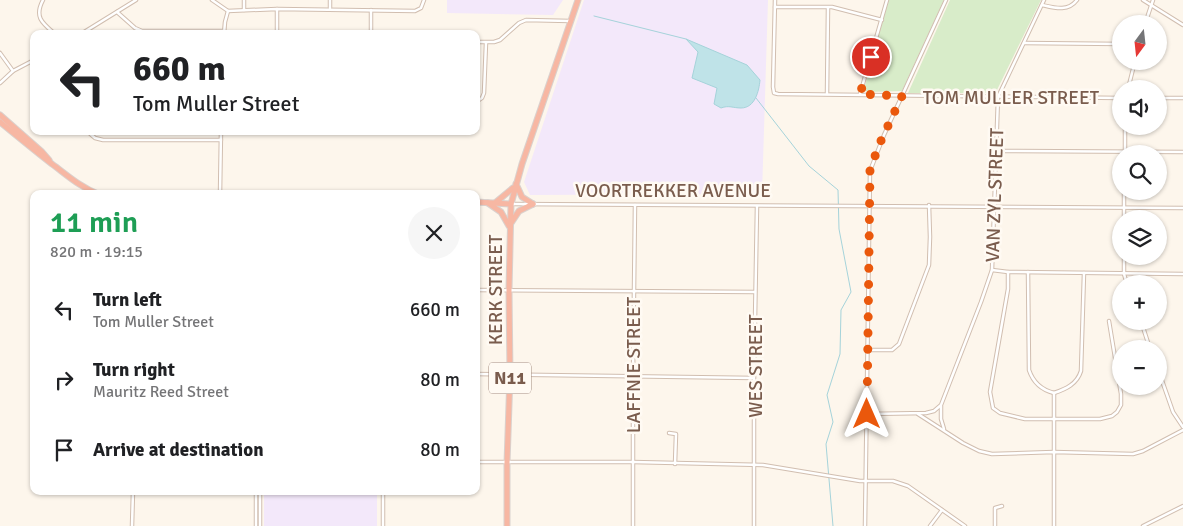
<!DOCTYPE html>
<html lang="en">
<head>
<meta charset="utf-8">
<style>
	body { margin:0; font-family:Signika,sans-serif; background:#f6f6f6; color:#202124; height:100vh; display:flex; flex-direction:column; font-size:19px; white-space:nowrap }
	* { box-sizing:border-box; margin:0 }
	p { font-size:16px; color:#757577 }
	.icon { flex:none; width:28px; height:28px; fill:none; stroke:currentColor; stroke-width:2; stroke-linecap:round; stroke-linejoin:round }
	.map { position:relative; flex:1; overflow:hidden }
	.drawer { position:absolute; left:30px; top:190px; width:450px; height:305px; display:flex; flex-direction:column; background:#fff; border-radius:10px; box-shadow:0 1px 4px #0004 }
	.drawer>* { flex:none }
	.top-card { position:absolute; left:30px; top:30px; width:450px; height:105px; border-radius:10px; box-shadow:0 1px 4px #0004; background:#fff; color:#202124; overflow:hidden }
	.needle { width:32px; rotate:195deg }
	.controls { position:absolute; left:1112px; top:15px; display:grid; gap:10px }
	.controls a { display:grid; place-items:center; width:55px; height:55px; border-radius:50%; background:#fff; box-shadow:0 1px 4px #0004; font-size:25px }
	.pin { position:absolute; display:grid; place-items:center; width:42px; height:42px; color:#fff; margin:-21px; border:2px solid #fff; border-radius:50%; box-shadow:0 1px 5px #0007 }
	.me { position:absolute; width:55px; margin:-28px; rotate:0deg; stroke-linejoin:round; filter:drop-shadow(0 0 4px #0008) }
	.turn { display:flex; align-items:center; gap:18px; height:105px; padding:0 20px; font-size:22px }
	.turn .icon { width:65px; height:65px; stroke-width:2.5 }
	.turn b { display:block; font-size:35px; line-height:42px }
	.round { display:grid; place-items:center; flex:none; width:52px; height:52px; border-radius:26px; background:#f6f6f6 }
	.head { display:flex; align-items:center; justify-content:space-between; height:85px; padding:0 20px }
	h1 { font-size:30px; font-weight:600; line-height:38px; color:#1e9e55 }
	ul { padding:0; list-style:none }
	li { display:flex; align-items:center; gap:15px; height:70px; padding:0 20px }
	li div { flex:1 }
	li b { display:block; font-size:19px }
	li em { font-style:normal }
	.map>svg:first-child { display:block }
	.education { fill:#f3e8fa }
	.green { fill:#d8ecc9 }
	.water { fill:#bfe3e8; stroke:#a5d3da }
	.lines { fill:none; stroke-linecap:round; stroke-linejoin:round }
	.stream { stroke:#a5d3da; stroke-width:1 }
	.street-casing { stroke:#d1beb0; stroke-width:4.5 }
	.highway-casing { stroke:#dad1cd; stroke-width:7 }
	.street { stroke:#fff; stroke-width:2.5 }
	.highway { stroke:#f7b7a3; stroke-width:5 }
	.route { stroke:#ea580c; stroke-width:9; stroke-dasharray:0 16.2 }
	.labels { text-anchor:middle; stroke-width:5; stroke-linejoin:round; paint-order:stroke }
	.shield { fill:#fffaf3; stroke:#a28b7f; stroke-width:1 }
	.shield-label { font-size:18px; font-weight:bold; fill:#7a5c4d }
	.street-label { font-size:19px; fill:#7a5c4d; stroke:#fffaf3 }
</style>
</head>
<body>
<div class="map">
<svg width="1183" height="526" viewBox="0 0 1183 526">
	<rect width="100%" height="100%" fill="#fdf6ec"/>
	<!-- education -->
	<g class="education">
		<path d="M447,0H563L553,15L447,13Z"/>
		<path d="M584,0H768L762,194L530,195L524,182Z"/>
		<rect x="264" y="491" width="113" height="35"/>
	</g>
	<!-- green -->
	<g class="green">
		<path d="M888,0H944L902,91L867,92L864,89Z"/>
		<path d="M950,0H1041L996,92L994,93H908Z"/>
	</g>
	<!-- water -->
	<path class="water" d="M686,39L747,65L760,80C759,91 755,108 741,108C733,108 729,105 721,108L714,104L717,88L692,78L698,52Z"/>
	<g class="lines">
		<!-- stream -->
		<g class="stream">
			<path d="M594,16L686,39"/>
			<path d="M756,98L809,166L838,190L839,229L851,292L841,310L840,354L827,395L833,422L826,444L833,526"/>
		</g>
		<!-- street casing -->
		<g class="street-casing">
			<g id="street">
				<path d="M43,0C34,17 42,23 55,34"/>
				<path d="M212,0L228,11L277,9L415,11L421,8L424,0"/>
				<path d="M244,0V10"/>
				<path d="M775,0L773,87L774,93L778,94L1121,98"/>
				<path d="M1143,0L1183,25"/>
				<path d="M1042,5C1055,8 1068,12 1077,0"/>
				<path d="M775,7H832L882,20"/>
				<path d="M330,8V0"/>
				<path d="M277,9V34"/>
				<path d="M371,10V34"/>
				<path d="M117,12L135,28L142,31H224"/>
				<path d="M1145,24L1153,0"/>
				<path d="M81,34L136,0"/>
				<path d="M224,34L225,22L228,11"/>
				<path d="M476,42H494L500,40L519,23L526,20L570,21"/>
				<path d="M1024,43L1121,44"/>
				<path d="M0,53L13,71"/>
				<path d="M0,83L13,71L34,60"/>
				<path d="M1128,89L1135,61"/>
				<path d="M827,94L828,8"/>
				<path d="M860,94L887,0"/>
				<path d="M1159,98H1183"/>
				<path d="M476,102L482,98L484,93L486,43"/>
				<path d="M87,131L95,138L103,140H221"/>
				<path d="M995,151L1183,152"/>
				<path d="M1125,154V126"/>
				<path d="M220,194L221,131"/>
				<path d="M512,204L1183,208"/>
				<path d="M1124,219V191"/>
				<path d="M1124,256V274L1127,284"/>
				<path d="M992,270L1008,272L1183,274"/>
				<path d="M1008,272V289L990,392L993,408L1000,413L1025,419H1100L1112,416L1117,412L1121,405V394L1109,321"/>
				<path d="M1028,272L1029,370C1033,382 1042,390 1054,393"/>
				<path d="M476,290L755,292"/>
				<path d="M1141,321L1150,349"/>
				<path d="M867,350H892L899,344L929,265L930,237L929,205"/>
				<path d="M1159,372L1173,412L1183,427"/>
				<path d="M476,374L754,378"/>
				<path d="M1054,393C1066,389 1077,384 1081,371L1084,273"/>
				<path d="M941,406V419L944,429"/>
				<path d="M868,414L926,413L934,411L941,405L981,302L992,270L998,97L1044,0"/>
				<path d="M918,414L963,443L979,451L992,454L1054,452L1133,454L1143,451L1183,430"/>
				<path d="M669,433L676,434L675,464"/>
				<path d="M476,462H633L763,465L860,481H893L908,486L965,526"/>
				<path d="M132,526L133,491"/>
				<path d="M256,526V491"/>
				<path d="M260,526V491"/>
				<path d="M383,526V491"/>
				<path d="M633,526V377L635,205"/>
				<path d="M754,526V378L757,206"/>
				<path d="M865,526L870,171L884,135L946,0"/>
				<path d="M930,526L942,510"/>
				<path d="M995,526V508L1002,506"/>
				<path d="M1054,526V393"/>
				<path d="M1143,526L1183,506"/>
			</g>
		</g>
		<!-- highway casing -->
		<g class="highway-casing">
			<g id="highway">
				<path d="M0,115L42,152L49,160"/>
				<path d="M0,122C17,136 34,150 52,164C67,175 80,187 98,194"/>
				<path d="M516,184L522,197L533,204"/>
				<path d="M476,202L511,204"/>
				<path d="M488,203L501,212L509,226"/>
				<path d="M495,203L513,188"/>
				<path d="M511,223L519,211L533,204"/>
				<path d="M507,526V463L510,375L509,290L511,204L522,164L578,0"/>
			</g>
		</g>
		<!-- street -->
		<use href="#street" class="street"/>
		<!-- highway -->
		<use href="#highway" class="highway"/>
	</g>
	<g class="lines">
		<!-- route -->
		<path class="route" d="M867,414L870,170L879,145L902,96L860,94L871,57"/>
	</g>
	<g class="labels">
		<!-- shield labels -->
		<rect class="shield" x="489" y="362.5" width="42" height="31" rx="4"/>
		<g class="shield-label">
			<text x="510" y="384">N11</text>
		</g>
		<!-- street labels -->
		<g class="street-label">
			<text x="1011" y="104">TOM MULLER STREET</text>
			<text x="673" y="197">VOORTREKKER AVENUE</text>
			<text transform="translate(994 195) rotate(-88)" y="7">VAN ZYL STREET</text>
			<text transform="translate(495 290) rotate(-90)" y="7">KERK STREET</text>
			<text transform="translate(633 365) rotate(-90)" y="7">LAFFNIE STREET</text>
			<text transform="translate(755 366) rotate(-90)" y="7">WES STREET</text>
		</g>
	</g>
</svg>
<div class="controls">
<a><svg class="needle" viewBox="-14 -14 28 28"><path d="M0-13l5 13h-10z" fill="#e53935"/><path d="M0 13l5-13h-10z" fill="#757577"/></svg></a>
<a><svg class="icon" aria-label="sound" viewBox="0 0 24 24"><path d="M4 9h4l5-4v14l-5-4H4zM17 9q2 3 0 6"/></svg></a>
<a><svg class="icon" aria-label="search" viewBox="0 0 24 24"><circle cx="10" cy="10" r="6"/><path d="M15 15l6 6"/></svg></a>
<a><svg class="icon" aria-label="layers" viewBox="0 0 24 24"><path d="M12 4l9 5-9 5-9-5zM3 14l9 5 9-5"/></svg></a>
<a>+</a>
<a>−</a>
</div>
<div class="pin" style="left:871px;top:57px;background:#d93025"><svg class="icon" aria-label="arrive" viewBox="0 0 24 24"><path d="M6 21V4h12l-3 4 3 4H6"/></svg></div>
<svg class="me" style="left:867px;top:414px" viewBox="-20 -20 40 40"><path d="M0-17L14 15 0 8-14 15z" fill="#ea580c" stroke="#fff" stroke-width="4"/></svg>
<div class="top-card">
<div class="turn"><svg class="icon" aria-label="left" viewBox="0 0 24 24"><path d="M17 20v-9H6M10 6l-5 5 5 5"/></svg><div><b>660 m</b>Tom Muller Street</div></div>
</div>
<section class="drawer">
<div class="head"><div><h1>11 min</h1><p>820 m · 19:15</p></div><a class="round"><svg class="icon" aria-label="close" viewBox="0 0 24 24"><path d="M6 6l12 12M18 6L6 18"/></svg></a></div>
<ul>
<li><svg class="icon" aria-label="left" viewBox="0 0 24 24"><path d="M17 20v-9H6M10 6l-5 5 5 5"/></svg><div><b>Turn left</b><p>Tom Muller Street</p></div><em>660 m</em></li>
<li><svg class="icon" aria-label="right" viewBox="0 0 24 24"><path d="M7 20v-9h11M14 6l5 5-5 5"/></svg><div><b>Turn right</b><p>Mauritz Reed Street</p></div><em>80 m</em></li>
<li><svg class="icon" aria-label="arrive" viewBox="0 0 24 24"><path d="M6 21V4h12l-3 4 3 4H6"/></svg><div><b>Arrive at destination</b></div><em>80 m</em></li>
</ul>
</section>
</div>
</body>
</html>
